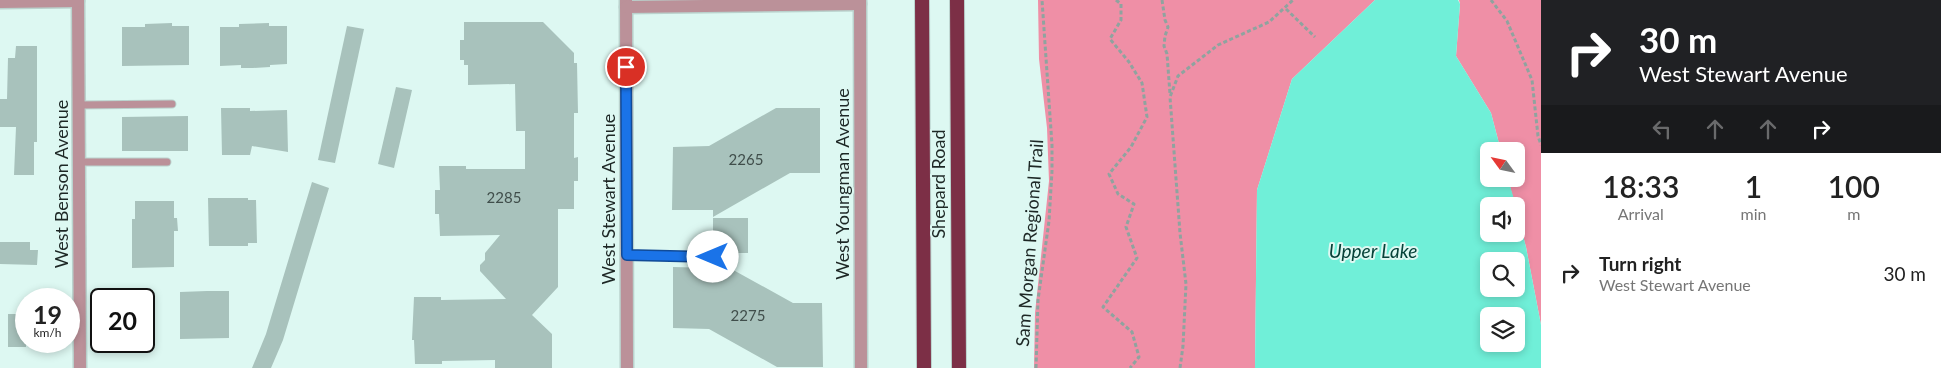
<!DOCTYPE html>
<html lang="en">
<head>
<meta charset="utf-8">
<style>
	body { margin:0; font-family:Lato,sans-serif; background:#f6f6f6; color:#222; height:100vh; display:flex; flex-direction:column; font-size:19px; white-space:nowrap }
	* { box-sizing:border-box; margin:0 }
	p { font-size:16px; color:#767676 }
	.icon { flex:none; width:28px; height:28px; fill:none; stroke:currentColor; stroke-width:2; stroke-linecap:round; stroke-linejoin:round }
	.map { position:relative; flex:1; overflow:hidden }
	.drawer { display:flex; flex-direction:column; background:#fff; width:400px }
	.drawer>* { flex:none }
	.top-card { background:#202124; color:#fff; overflow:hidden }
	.needle { width:32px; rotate:303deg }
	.controls { position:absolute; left:1480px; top:142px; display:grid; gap:10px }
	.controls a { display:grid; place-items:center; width:45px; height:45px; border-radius:8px; background:#fff; box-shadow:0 2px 8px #0003; font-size:25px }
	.speed { position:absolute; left:15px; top:288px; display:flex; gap:10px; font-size:25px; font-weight:700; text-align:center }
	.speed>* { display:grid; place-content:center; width:65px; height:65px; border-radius:50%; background:#fff; box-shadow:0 2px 8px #0003; line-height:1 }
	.speed small { font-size:12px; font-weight:400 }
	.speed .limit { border:2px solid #111; border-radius:8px; background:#fff; color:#111 }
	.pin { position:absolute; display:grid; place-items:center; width:42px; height:42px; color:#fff; margin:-21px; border:2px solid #fff; border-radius:50%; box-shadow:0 1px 5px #0007 }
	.me { position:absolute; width:55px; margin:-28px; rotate:270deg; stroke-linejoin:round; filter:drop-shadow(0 0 4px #0008) }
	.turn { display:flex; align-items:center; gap:18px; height:105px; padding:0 15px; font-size:22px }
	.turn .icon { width:65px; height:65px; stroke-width:2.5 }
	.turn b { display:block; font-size:35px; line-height:42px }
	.lanes { display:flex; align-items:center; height:48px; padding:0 15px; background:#0003; justify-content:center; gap:25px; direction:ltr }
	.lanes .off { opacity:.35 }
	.eta { display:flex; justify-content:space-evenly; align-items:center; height:85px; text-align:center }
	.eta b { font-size:30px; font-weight:600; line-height:35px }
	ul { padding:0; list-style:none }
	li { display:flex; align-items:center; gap:15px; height:70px; padding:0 15px }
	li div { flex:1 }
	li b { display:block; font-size:19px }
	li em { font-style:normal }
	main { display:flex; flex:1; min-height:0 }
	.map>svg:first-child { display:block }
	.forest { fill:#ef8fa6 }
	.water { fill:#70efd8; fill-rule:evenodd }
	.building { fill:#a8c2bc }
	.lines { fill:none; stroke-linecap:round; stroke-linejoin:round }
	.service-casing { stroke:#bad2cd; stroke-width:9 }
	.minor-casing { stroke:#bad2cd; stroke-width:15 }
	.trunk-casing { stroke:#bad2cd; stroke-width:16 }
	.path { stroke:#8fa39f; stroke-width:3; stroke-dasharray:4 2.5; stroke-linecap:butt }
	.service { stroke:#bb9199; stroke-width:7 }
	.minor { stroke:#bb9199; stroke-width:12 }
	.trunk { stroke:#7c2f46; stroke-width:14 }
	.route-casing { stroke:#114b97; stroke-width:12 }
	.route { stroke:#1a73e8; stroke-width:9 }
	.labels { text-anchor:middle; stroke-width:4; stroke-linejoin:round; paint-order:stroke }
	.number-label { font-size:15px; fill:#404e4b }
	.street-label { font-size:18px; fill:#1d2725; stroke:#ddf8f2 }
	.water-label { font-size:19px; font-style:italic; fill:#064239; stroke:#ddf8f2 }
</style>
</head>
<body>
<main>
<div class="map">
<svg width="1541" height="368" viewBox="0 0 1541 368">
	<rect width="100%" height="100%" fill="#ddf8f2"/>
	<!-- forest -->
	<g class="forest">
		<path d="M1038,0H1375L1292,79L1257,190L1255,368H1034L1035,313L1049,181L1047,128L1039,59Z"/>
		<path d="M1459,0H1541V325L1526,247L1508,179H1516V151H1501L1491,113L1456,56L1460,4Z"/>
	</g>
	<!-- water -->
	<path class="water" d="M1375,0H1458L1460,4L1456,56L1491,113L1501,151H1489V179H1508L1516,206H1489V234H1516V209L1526,247L1541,325V368H1255L1257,190L1292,79ZM1489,261H1516V289H1489ZM1489,316H1516V344H1489Z"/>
	<!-- building -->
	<g class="building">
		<path d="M464,22H543L574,53V63H577L578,113H574V158L578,157V181H574V209H558V287L532,315L552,334V368H495V360L442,361V364H415L414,340H412L414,297H441V300L506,299L480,271V265L485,260V253L500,235L440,236L439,214H435V190H440L439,166H466V169H525V131H516L515,84L468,85V65H464V60H460V40H464Z"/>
		<path d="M172,23V26H189V65L122,66V27H145V24Z"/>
		<path d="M269,23V26H287V64L270,65V67L253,68H241V65L220,66V27H239V24Z"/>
		<path d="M347,26L364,29L335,163L318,160Z"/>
		<path d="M16,46H37V142H34V175H14L16,127H0V99H7L8,58H15Z"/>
		<path d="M396,87L412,90L394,168L378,164Z"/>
		<path d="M221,108H250V111L287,110L288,152L252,146L250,155H222Z"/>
		<path d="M776,108H820V173H790L713,217V210H672L673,147L709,146Z"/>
		<path d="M188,116V151H122V117Z"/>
		<path d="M312,182L329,188L283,340L271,368H252L266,334Z"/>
		<path d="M208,198H248V200H256L257,243H248V246H209Z"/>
		<path d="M135,201H174V218H177L178,231H174V267L132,268V219H135Z"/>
		<path d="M713,218H748V253H717L713,252Z"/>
		<path d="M0,242H30V250H38L37,265L0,264Z"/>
		<path d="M717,261L793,303H822L823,367H777L709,329L673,328V267L713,268V262Z"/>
		<path d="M207,291H229V338L180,339V292Z"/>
		<rect x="8" y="314" width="18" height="33"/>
	</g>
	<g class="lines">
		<!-- service casing -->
		<g class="service-casing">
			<g id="service">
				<path d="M79,105L172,104"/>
				<path d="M79,162H167"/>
				<path d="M627,255L713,257"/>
			</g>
		</g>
		<!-- minor casing -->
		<g class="minor-casing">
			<g id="minor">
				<path d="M78,0L80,368"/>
				<path d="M626,0L627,368"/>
				<path d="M860,0L861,368"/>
				<path d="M0,2L78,1"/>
				<path d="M626,7L860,4"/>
			</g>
		</g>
		<!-- trunk casing -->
		<g class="trunk-casing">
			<g id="trunk">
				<path d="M922,0L924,368"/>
				<path d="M957,0L959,368"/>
			</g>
		</g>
		<!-- path -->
		<g class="path">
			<path d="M1116,0L1121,4V20L1110,39L1129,62L1142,83L1147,117L1131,147L1109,174L1118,194L1134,204L1126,227L1137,258L1103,307L1132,332L1139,357L1130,368"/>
			<path d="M1162,0L1165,20L1168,27L1165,36L1164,46L1167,54L1170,94"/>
			<path d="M1491,0L1507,21L1532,80L1538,136L1541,145"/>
			<path d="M1286,9L1315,37"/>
			<path d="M1036,368L1038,300L1049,221L1052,171V145L1042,0"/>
			<path d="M1180,368L1183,346L1186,284L1180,233L1170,97L1178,76L1218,45L1269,22L1293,0"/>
		</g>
		<!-- service -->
		<use href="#service" class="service"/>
		<!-- minor -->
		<use href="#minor" class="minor"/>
		<!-- trunk -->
		<use href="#trunk" class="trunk"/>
	</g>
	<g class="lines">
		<!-- route casing -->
		<g class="route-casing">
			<path id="route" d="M626,67L627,255L713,257"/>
		</g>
		<!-- route -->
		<use href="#route" class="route"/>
	</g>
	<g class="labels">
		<!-- number labels -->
		<g class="number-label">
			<text x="746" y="165">2265</text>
			<text x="504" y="203">2285</text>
			<text x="748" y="321">2275</text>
		</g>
		<!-- street labels -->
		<g class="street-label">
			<text transform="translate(62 184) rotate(-90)" y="6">West Benson Avenue</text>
			<text transform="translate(843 184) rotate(-90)" y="6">West Youngman Avenue</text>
			<text transform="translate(939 184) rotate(-90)" y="6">Shepard Road</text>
			<text transform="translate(609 199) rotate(-90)" y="6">West Stewart Avenue</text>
			<text transform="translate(1030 243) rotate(-86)" y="6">Sam Morgan Regional Trail</text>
		</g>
		<!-- water labels -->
		<g class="water-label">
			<text x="1373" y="258">Upper Lake</text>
		</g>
	</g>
</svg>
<div class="controls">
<a><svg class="needle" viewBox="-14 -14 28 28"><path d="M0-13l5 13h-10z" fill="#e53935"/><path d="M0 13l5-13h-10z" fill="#767676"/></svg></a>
<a><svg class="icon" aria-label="sound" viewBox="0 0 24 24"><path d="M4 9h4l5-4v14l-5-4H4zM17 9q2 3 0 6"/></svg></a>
<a><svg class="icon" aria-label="search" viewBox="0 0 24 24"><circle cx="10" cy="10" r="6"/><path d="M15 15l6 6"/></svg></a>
<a><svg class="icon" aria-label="layers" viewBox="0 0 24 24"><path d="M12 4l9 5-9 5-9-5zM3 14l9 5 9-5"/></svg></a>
</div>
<div class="speed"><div>19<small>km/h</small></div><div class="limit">20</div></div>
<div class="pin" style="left:626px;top:67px;background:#d93025"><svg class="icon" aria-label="arrive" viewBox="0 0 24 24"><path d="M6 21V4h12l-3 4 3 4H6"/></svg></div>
<svg class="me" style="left:713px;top:257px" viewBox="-20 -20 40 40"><circle r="19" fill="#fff"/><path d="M0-13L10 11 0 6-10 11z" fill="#1a73e8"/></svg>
</div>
<section class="drawer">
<div class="top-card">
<div class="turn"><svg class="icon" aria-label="right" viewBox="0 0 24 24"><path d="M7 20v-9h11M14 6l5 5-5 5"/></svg><div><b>30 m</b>West Stewart Avenue</div></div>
<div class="lanes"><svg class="icon off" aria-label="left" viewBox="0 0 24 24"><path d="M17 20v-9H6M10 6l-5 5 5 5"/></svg><svg class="icon off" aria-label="ahead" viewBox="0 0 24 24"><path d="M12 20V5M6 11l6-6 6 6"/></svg><svg class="icon off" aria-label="ahead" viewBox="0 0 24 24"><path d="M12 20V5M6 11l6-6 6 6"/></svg><svg class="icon" aria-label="right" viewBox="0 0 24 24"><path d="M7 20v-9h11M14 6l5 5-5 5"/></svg></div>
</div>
<div class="eta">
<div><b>18:33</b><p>Arrival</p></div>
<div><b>1</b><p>min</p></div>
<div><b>100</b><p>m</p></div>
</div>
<ul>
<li><svg class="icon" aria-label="right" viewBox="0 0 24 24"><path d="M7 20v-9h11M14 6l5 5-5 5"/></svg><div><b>Turn right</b><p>West Stewart Avenue</p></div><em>30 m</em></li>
</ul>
</section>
</main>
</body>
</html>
